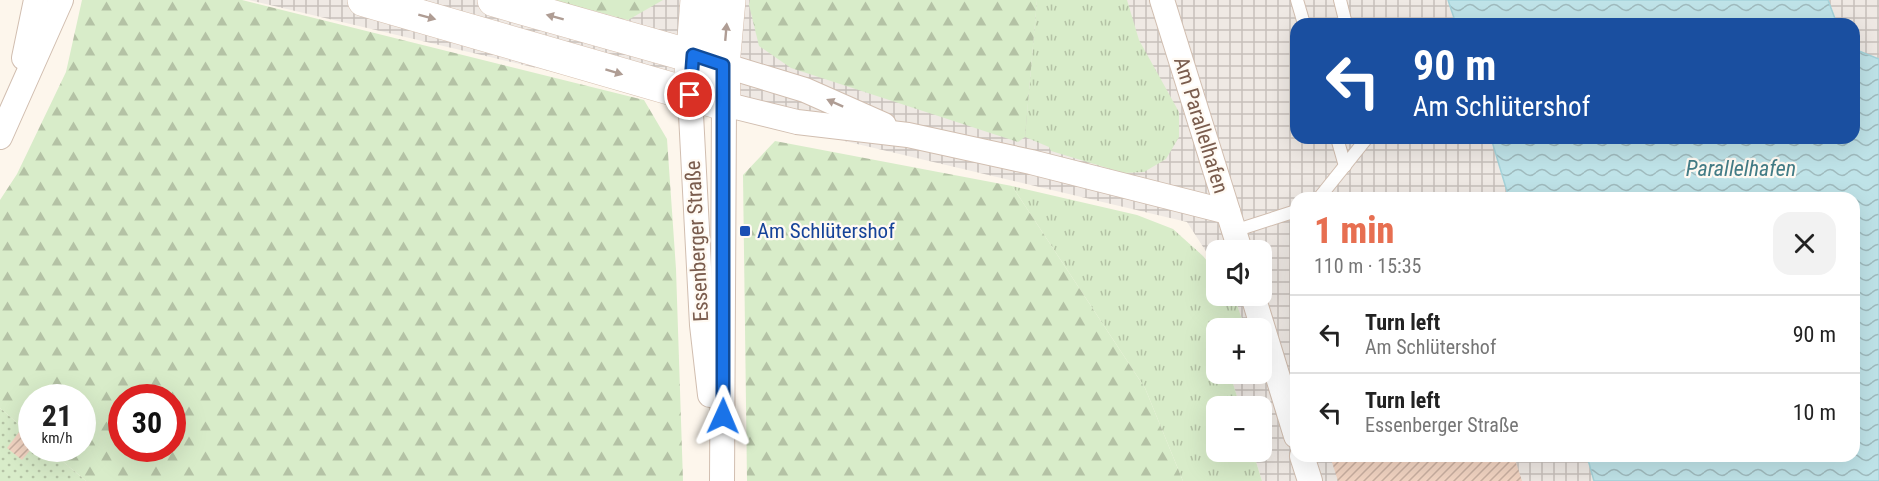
<!DOCTYPE html>
<html lang="en">
<head>
<meta charset="utf-8">
<style>
	body { margin:0; font-family:"Roboto Condensed",sans-serif; background:#f2f2f2; color:#222; height:100vh; display:flex; flex-direction:column; font-size:22px; white-space:nowrap }
	* { box-sizing:border-box; margin:0 }
	p { font-size:20px; color:#767676 }
	.icon { flex:none; width:33px; height:33px; fill:none; stroke:currentColor; stroke-width:2; stroke-linecap:round; stroke-linejoin:round }
	.map { position:relative; flex:1; overflow:hidden }
	.side { position:absolute; left:1290px; top:192px; width:570px; height:270px; display:flex; flex-direction:column; background:#fff; border-radius:18px; box-shadow:0 6px 24px #0002 }
	.side>* { flex:none }
	.hud { position:absolute; left:1290px; top:18px; width:570px; height:126px; border-radius:18px; box-shadow:0 6px 24px #0002; background:#1a4fa0; color:#fff; overflow:hidden }
	.controls { position:absolute; left:1206px; top:240px; display:grid; gap:12px }
	.controls a { display:grid; place-items:center; width:66px; height:66px; border-radius:12px; background:#fff; box-shadow:0 6px 24px #0002; font-size:30px }
	.speed { position:absolute; left:18px; top:384px; display:flex; gap:12px; font-size:30px; font-weight:700; text-align:center }
	.speed>* { display:grid; place-content:center; width:78px; height:78px; border-radius:50%; background:#fff; box-shadow:0 6px 24px #0002; line-height:1 }
	.speed small { font-size:15px; font-weight:400 }
	.speed .limit { border:9px solid #d22; background:#fff; color:#111 }
	.pin { position:absolute; display:grid; place-items:center; width:51px; height:51px; color:#fff; margin:-26px; border:3px solid #fff; border-radius:50%; box-shadow:0 2px 6px #0007 }
	.me { position:absolute; width:66px; margin:-33px; rotate:1deg; stroke-linejoin:round; filter:drop-shadow(0 0 4px #0008) }
	.turn { display:flex; align-items:center; gap:21px; height:126px; padding:0 24px; font-size:27px }
	.turn .icon { width:78px; height:78px; stroke-width:2.5 }
	.turn b { display:block; font-size:42px; line-height:51px }
	.round { display:grid; place-items:center; flex:none; width:63px; height:63px; border-radius:18px; background:#f2f2f2 }
	.summary { display:flex; align-items:center; justify-content:space-between; height:102px; padding:0 24px }
	h1 { font-size:36px; font-weight:800; line-height:45px; color:#e76f51 }
	ul { padding:0; list-style:none }
	li { display:flex; align-items:center; gap:18px; height:78px; padding:0 24px; border-top:2px solid #e0e0e0 }
	li div { flex:1 }
	li b { display:block; font-size:22px }
	li em { font-style:normal }
	.map>svg:first-child { display:block }
	.industrial { fill:url(#industrial-grid) }
	.grass { fill:url(#grass-tufts) }
	.forest { fill:url(#forest-firs); fill-rule:evenodd }
	.park { fill:url(#park-dots) }
	.water { fill:url(#water-waves); stroke:#a5d3da; stroke-width:1.5 }
	.building { fill:url(#building-hatch) }
	.lines { fill:none; stroke-linecap:round; stroke-linejoin:round }
	.lane-casing { stroke:#d1beb0; stroke-width:14 }
	.street-casing { stroke:#d1beb0; stroke-width:26 }
	.secondary-casing { stroke:#d6c0b0; stroke-width:34 }
	.lane { stroke:#fff; stroke-width:12 }
	.street { stroke:#fff; stroke-width:24 }
	.secondary { stroke:#fff; stroke-width:33 }
	.oneway { fill:#af9d94 }
	.route-casing { stroke:#114b97; stroke-width:15 }
	.route { stroke:#1a73e8; stroke-width:10 }
	.transit-dot { fill:#1a4fb4; stroke:#fffaf3; stroke-width:2 }
	.labels { text-anchor:middle; stroke-width:4.5; stroke-linejoin:round; paint-order:stroke }
	.street-label { font-size:21px; fill:#7a5c4d; stroke:#fffaf3 }
	.transit-label { font-size:21px; fill:#164399; stroke:#fffaf3; text-anchor:start }
	.water-label { font-size:22px; font-style:italic; fill:#437c86; stroke:#fffaf3 }
</style>
</head>
<body>
<div class="map">
<svg width="1879" height="481" viewBox="0 0 1879 481">
	<defs>
		<pattern id="industrial-grid" width="8" height="8" patternUnits="userSpaceOnUse" patternTransform="scale(1.5)"><rect width="8" height="8" fill="#efe9e4"/><path d="M0 4h8M4 0v8" fill="none" stroke="#c7c0bb"/></pattern>
		<pattern id="grass-tufts" width="24" height="20" patternUnits="userSpaceOnUse" patternTransform="scale(1.5)"><rect width="24" height="20" fill="#d8ecc9"/><path d="M3 7l-1-3M5 7V3M7 7l1-3M15 17l-1-3M17 17v-4M19 17l1-3" fill="none" stroke="#b4c2a5"/></pattern>
		<pattern id="forest-firs" width="22" height="20" patternUnits="userSpaceOnUse" patternTransform="scale(1.5)"><rect width="22" height="20" fill="#d8ecc9"/><path d="M5 1l3.5 6h-7zM16 11l3.5 6h-7z" fill="#b4c2a5"/></pattern>
		<pattern id="park-dots" width="8" height="8" patternUnits="userSpaceOnUse" patternTransform="scale(1.5)"><rect width="8" height="8" fill="#d8ecc9"/><path d="M2 2h.1M6 6h.1" fill="none" stroke="#b4c2a5" stroke-width="1.8" stroke-linecap="round"/></pattern>
		<pattern id="water-waves" width="16" height="10" patternUnits="userSpaceOnUse" patternTransform="scale(1.5)"><rect width="16" height="10" fill="#bfe3e8"/><path d="M0 5q4-4 8 0t8 0" fill="none" stroke="#a0bbbe"/></pattern>
		<pattern id="building-hatch" width="6" height="6" patternUnits="userSpaceOnUse" patternTransform="scale(1.5)"><rect width="6" height="6" fill="#f3d5c3"/><path d="M-1 1l2-2M0 6l6-6M5 7l2-2" fill="none" stroke="#cab0a1"/></pattern>
	</defs>
	<rect width="100%" height="100%" fill="#fdf6ec"/>
	<!-- industrial -->
	<g class="industrial">
		<path d="M249,0H1448L1456,24H1296V138H1491L1509,198H1296V456H1587L1594,481H1262L1253,452H1262V406H1240L1230,374H1262V328H1245L1234,296H1262V250H1216V267L1187,222Z"/>
		<path d="M1828,0H1879V59L1854,49V24H1837Z"/>
	</g>
	<!-- grass -->
	<g class="grass">
		<path d="M1037,0H1127L1139,40L1179,112V137L1166,159L1144,172L1124,173L1051,151L1049,147L1025,137Z"/>
		<path d="M1012,186L1137,215L1173,229L1203,256L1216,272V296H1234L1245,328H1216V374H1230L1240,406H1216V452H1253L1262,481H1183L1145,388Z"/>
	</g>
	<!-- forest -->
	<g class="forest">
		<path d="M82,0H242L644,100L667,139L676,269L683,481H86L48,449L82,448V398H32L31,435L0,408V200L17,174L66,72ZM122,398H172V448H122Z"/>
		<path d="M554,0H663L628,20Z"/>
		<path d="M750,0H1037L1025,137L1018,142L791,68L759,46L749,5Z"/>
		<path d="M775,141L1012,186L1145,388L1183,481H747L743,175Z"/>
	</g>
	<!-- park -->
	<path class="park" d="M0,408L31,435L32,448L48,449L86,481H0Z"/>
	<!-- water -->
	<g class="water">
		<path d="M1448,0H1828L1837,24H1456Z"/>
		<path d="M1854,49L1879,59V481H1594L1587,456H1854V198H1509L1491,138H1854Z"/>
	</g>
	<!-- building -->
	<g class="building">
		<path d="M19,432L32,442V448L22,460L7,448Z"/>
		<path d="M1330,456H1514L1522,481H1338Z"/>
	</g>
	<g class="lines">
		<!-- lane casing -->
		<g class="lane-casing">
			<g id="lane">
				<path d="M1297,0L1304,24"/>
				<path d="M1340,0L1346,24"/>
				<path d="M1337,138L1345,166"/>
				<path d="M1319,198L1367,138"/>
				<path d="M1234,231L1296,211"/>
			</g>
		</g>
		<!-- street casing -->
		<g class="street-casing">
			<g id="street">
				<path d="M1162,0L1240,250"/>
				<path d="M24,58L36,0"/>
				<path d="M723,65L805,90L884,125"/>
				<path d="M690,95L702,325L710,395"/>
				<path d="M0,137L61,0"/>
				<path d="M1253,296L1296,436"/>
				<path d="M1302,456L1310,481"/>
				<path d="M722,481L724,104L797,122L908,135L1031,162L1228,212"/>
			</g>
		</g>
		<!-- secondary casing -->
		<g class="secondary-casing">
			<g id="secondary">
				<path d="M364,0L724,104L723,65L729,0"/>
				<path d="M494,0L723,65"/>
				<path d="M691,76L697,0"/>
			</g>
		</g>
		<!-- lane -->
		<use href="#lane" class="lane"/>
		<!-- street -->
		<use href="#street" class="street"/>
		<!-- secondary -->
		<use href="#secondary" class="secondary"/>
	</g>
	<!-- one-way arrows -->
	<defs><path id="oneway-solid" d="M-6-.8H1V-3.2L6.5 0L1 3.2V.8H-6Z" transform="scale(1.5)"/></defs>
	<g class="oneway">
		<use href="#oneway-solid" transform="translate(427 17) rotate(15)"/>
		<use href="#oneway-solid" transform="translate(555 17) rotate(-165)"/>
		<use href="#oneway-solid" transform="translate(726 32) rotate(-85)"/>
		<use href="#oneway-solid" transform="translate(614 72) rotate(17)"/>
		<use href="#oneway-solid" transform="translate(835 103) rotate(-156)"/>
	</g>
	<g class="lines">
		<!-- route casing -->
		<g class="route-casing">
			<path id="route" d="M690,95L693,55L723,65V416"/>
		</g>
		<!-- route -->
		<use href="#route" class="route"/>
	</g>
	<!-- markers -->
	<rect class="transit-dot" x="739" y="225" width="12" height="12" rx="3"/>
	<g class="labels">
		<!-- street labels -->
		<g class="street-label">
			<text transform="translate(1201 125) rotate(73)" y="7">Am Parallelhafen</text>
			<text transform="translate(697 241) rotate(-93)" y="7">Essenberger Straße</text>
		</g>
		<!-- transit labels -->
		<g class="transit-label">
			<text x="757" y="238">Am Schlütershof</text>
		</g>
		<!-- water labels -->
		<g class="water-label">
			<text x="1741" y="176">Parallelhafen</text>
		</g>
	</g>
</svg>
<div class="controls">
<a><svg class="icon" aria-label="sound" viewBox="0 0 24 24"><path d="M4 9h4l5-4v14l-5-4H4zM17 9q2 3 0 6"/></svg></a>
<a>+</a>
<a>−</a>
</div>
<div class="speed"><div>21<small>km/h</small></div><div class="limit">30</div></div>
<div class="pin" style="left:690px;top:95px;background:#d93025"><svg class="icon" aria-label="arrive" viewBox="0 0 24 24"><path d="M6 21V4h12l-3 4 3 4H6"/></svg></div>
<svg class="me" style="left:723px;top:416px" viewBox="-20 -20 40 40"><path d="M0-17L14 15 0 8-14 15z" fill="#1a73e8" stroke="#fff" stroke-width="4"/></svg>
<div class="hud">
<div class="turn"><svg class="icon" aria-label="left" viewBox="0 0 24 24"><path d="M17 20v-9H6M10 6l-5 5 5 5"/></svg><div><b>90 m</b>Am Schlütershof</div></div>
</div>
<section class="side">
<div class="summary"><div><h1>1 min</h1><p>110 m · 15:35</p></div><a class="round"><svg class="icon" aria-label="close" viewBox="0 0 24 24"><path d="M6 6l12 12M18 6L6 18"/></svg></a></div>
<ul>
<li><svg class="icon" aria-label="left" viewBox="0 0 24 24"><path d="M17 20v-9H6M10 6l-5 5 5 5"/></svg><div><b>Turn left</b><p>Am Schlütershof</p></div><em>90 m</em></li>
<li><svg class="icon" aria-label="left" viewBox="0 0 24 24"><path d="M17 20v-9H6M10 6l-5 5 5 5"/></svg><div><b>Turn left</b><p>Essenberger Straße</p></div><em>10 m</em></li>
</ul>
</section>
</div>
</body>
</html>
